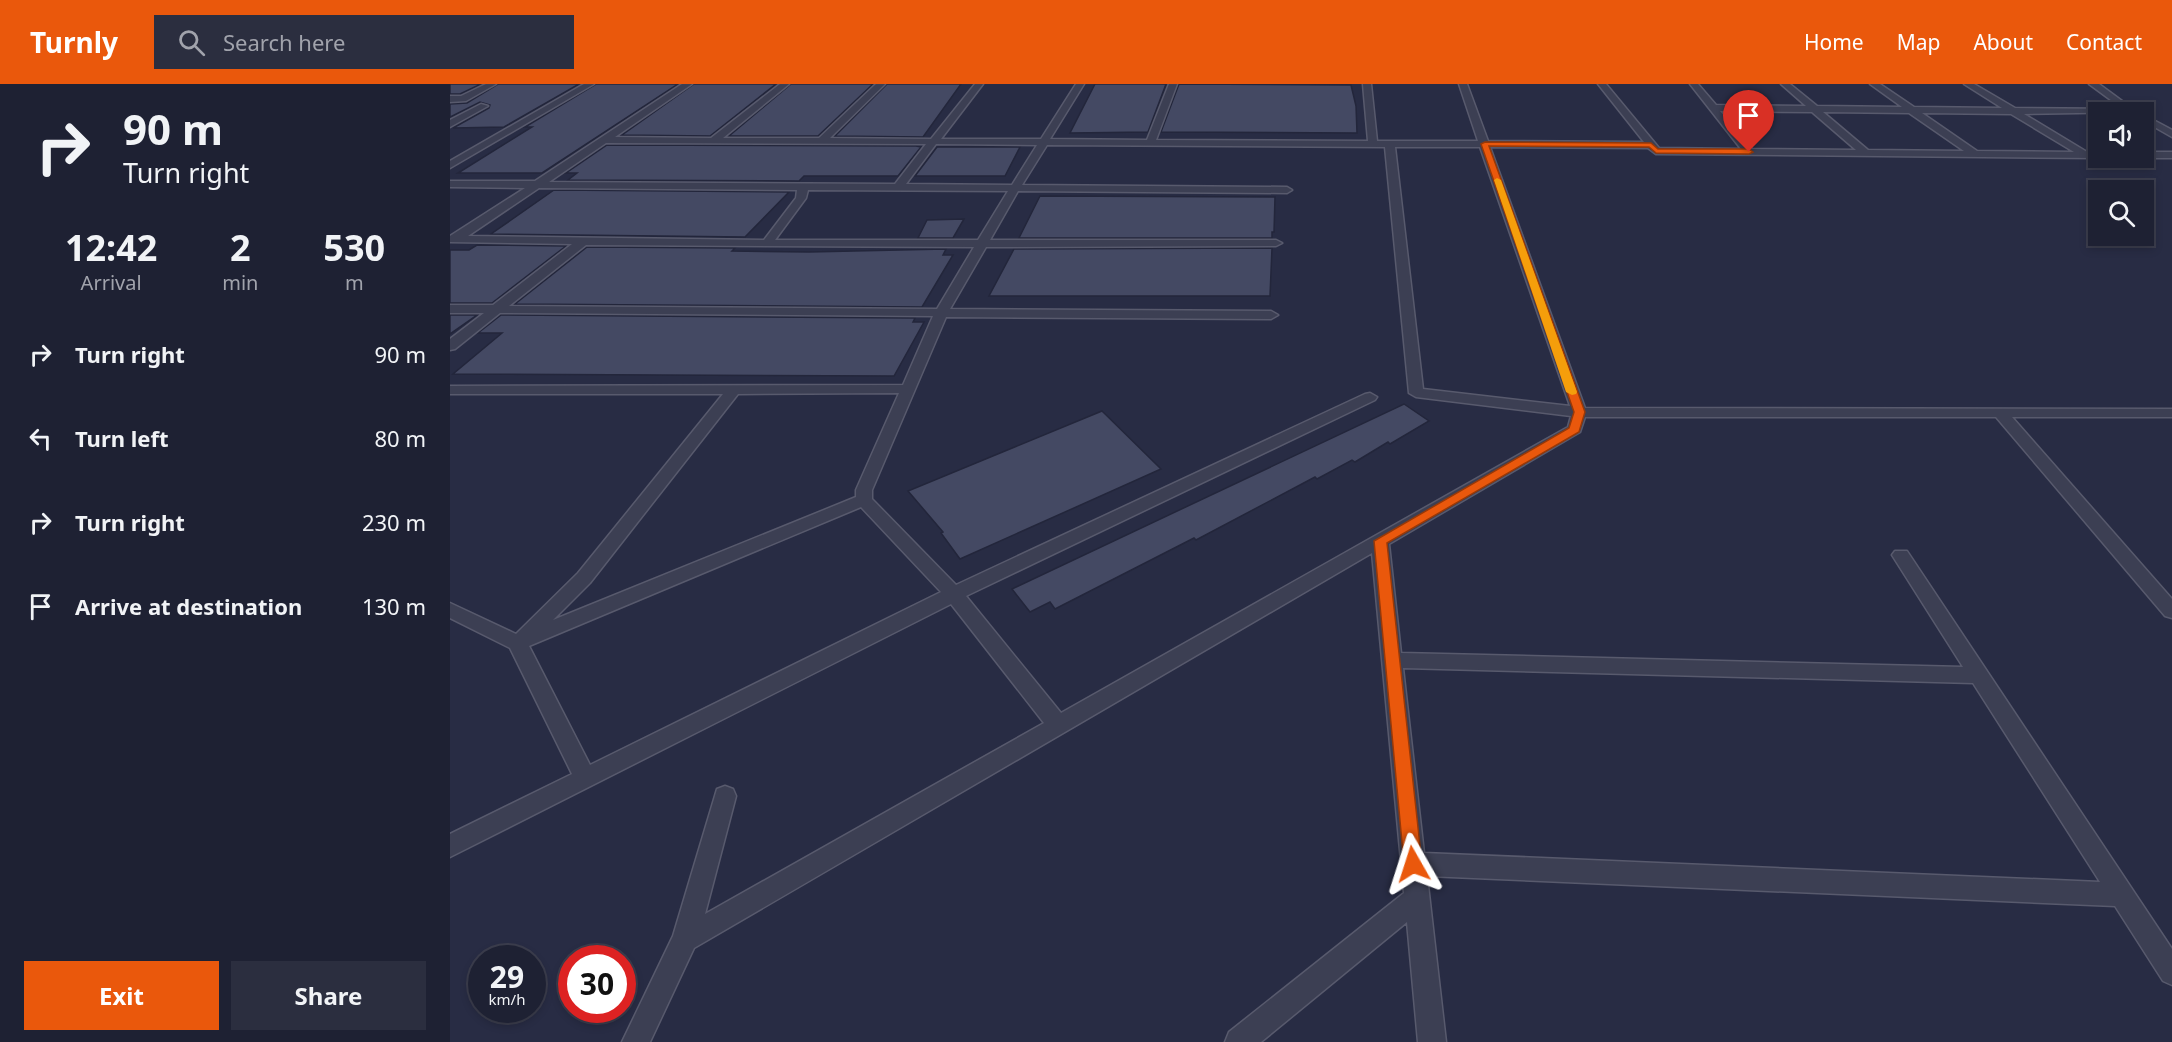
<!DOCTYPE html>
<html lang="en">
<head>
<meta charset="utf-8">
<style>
	body { margin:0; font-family:"Noto Sans",sans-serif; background:#2b2e3f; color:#f1f3f6; height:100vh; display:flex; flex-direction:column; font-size:22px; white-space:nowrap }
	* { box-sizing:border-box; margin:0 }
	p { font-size:20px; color:#a1a3ac }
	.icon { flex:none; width:33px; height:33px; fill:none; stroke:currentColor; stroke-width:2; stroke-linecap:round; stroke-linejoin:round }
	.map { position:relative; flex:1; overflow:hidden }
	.details { display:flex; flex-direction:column; background:#1e2133; width:450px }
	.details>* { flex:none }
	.guide { background:#1e2133; color:#f1f3f6; overflow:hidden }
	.tools { position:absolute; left:1638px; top:18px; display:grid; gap:12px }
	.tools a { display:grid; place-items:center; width:66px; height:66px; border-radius:0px; background:#1e2133; box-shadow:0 3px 9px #0003,0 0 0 2px #3c3e4e; font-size:30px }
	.speed { position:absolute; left:18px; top:861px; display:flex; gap:12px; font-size:30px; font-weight:700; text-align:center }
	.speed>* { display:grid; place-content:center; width:78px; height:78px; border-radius:50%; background:#1e2133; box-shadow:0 3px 9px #0003,0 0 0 2px #3c3e4e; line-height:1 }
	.speed small { font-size:15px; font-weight:400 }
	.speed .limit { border:9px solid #d22; background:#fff; color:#111 }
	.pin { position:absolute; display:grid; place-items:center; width:51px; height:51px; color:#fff; margin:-62px -26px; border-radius:50% 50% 50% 0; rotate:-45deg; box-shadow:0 0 6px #0007 }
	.pin .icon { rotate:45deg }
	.me { position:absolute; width:66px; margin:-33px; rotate:354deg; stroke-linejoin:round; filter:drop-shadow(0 0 4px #0008) }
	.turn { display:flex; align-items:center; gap:21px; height:126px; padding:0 24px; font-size:27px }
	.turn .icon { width:78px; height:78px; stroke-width:2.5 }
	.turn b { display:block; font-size:42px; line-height:51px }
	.eta { display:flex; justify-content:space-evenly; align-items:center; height:102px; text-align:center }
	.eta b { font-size:36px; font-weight:700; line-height:42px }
	.button { display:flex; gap:12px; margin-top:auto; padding:12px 24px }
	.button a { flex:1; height:69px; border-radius:0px; background:#ea580c; color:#fff; font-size:24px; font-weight:700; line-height:69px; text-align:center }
	.button a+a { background:#2b2e3f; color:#f1f3f6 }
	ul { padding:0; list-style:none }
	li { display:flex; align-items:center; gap:18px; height:84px; padding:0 24px }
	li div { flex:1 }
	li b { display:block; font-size:22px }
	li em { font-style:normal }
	header { display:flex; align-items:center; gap:36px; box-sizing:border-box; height:84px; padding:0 30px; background:#ea580c; color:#fff }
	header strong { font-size:28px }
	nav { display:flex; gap:33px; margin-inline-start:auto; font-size:21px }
	.search { width:420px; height:54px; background:#2b2e3f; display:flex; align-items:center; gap:15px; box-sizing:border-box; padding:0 21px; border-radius:0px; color:#a1a3ac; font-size:22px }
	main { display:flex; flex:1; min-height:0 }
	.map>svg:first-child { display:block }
	.building { fill:#444963; stroke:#23263b; stroke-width:1.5 }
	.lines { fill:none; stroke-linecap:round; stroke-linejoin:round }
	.street-casing { stroke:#585a6d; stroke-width:3 }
	.street { fill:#3c3f53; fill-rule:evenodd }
	.route { fill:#ea580c; stroke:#983908; stroke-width:1.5 }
	.slow { fill:#f59e0b }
</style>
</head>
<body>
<header>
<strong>Turnly</strong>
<div class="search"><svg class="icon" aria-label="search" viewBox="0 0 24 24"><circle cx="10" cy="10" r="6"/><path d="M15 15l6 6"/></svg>Search here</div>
<nav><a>Home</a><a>Map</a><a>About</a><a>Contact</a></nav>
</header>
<main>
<section class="details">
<div class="guide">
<div class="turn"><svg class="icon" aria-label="right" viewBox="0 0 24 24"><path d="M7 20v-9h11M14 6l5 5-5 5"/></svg><div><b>90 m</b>Turn right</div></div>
</div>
<div class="eta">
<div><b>12:42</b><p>Arrival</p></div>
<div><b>2</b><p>min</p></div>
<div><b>530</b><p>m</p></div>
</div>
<ul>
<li><svg class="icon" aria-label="right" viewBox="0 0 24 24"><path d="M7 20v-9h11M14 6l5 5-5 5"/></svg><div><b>Turn right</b></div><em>90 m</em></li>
<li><svg class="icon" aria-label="left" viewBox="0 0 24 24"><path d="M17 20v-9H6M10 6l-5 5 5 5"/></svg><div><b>Turn left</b></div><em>80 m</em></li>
<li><svg class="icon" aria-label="right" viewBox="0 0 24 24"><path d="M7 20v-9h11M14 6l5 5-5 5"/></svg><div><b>Turn right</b></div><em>230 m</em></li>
<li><svg class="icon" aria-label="arrive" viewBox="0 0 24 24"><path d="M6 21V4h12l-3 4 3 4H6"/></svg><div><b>Arrive at destination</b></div><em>130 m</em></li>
</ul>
<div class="button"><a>Exit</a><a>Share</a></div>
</section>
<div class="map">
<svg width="1722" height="958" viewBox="0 0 1722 958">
	<rect width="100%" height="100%" fill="#282c44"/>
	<!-- building -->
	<g class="building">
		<path d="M0,0H31L10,10H0Z"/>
		<path d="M48,0H129L54,43L3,44L39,24L40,21L30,18L0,33V20L17,19Z"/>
		<path d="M146,0H228L92,89H8L82,43H75Z"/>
		<path d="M244,0H326L260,52L172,51Z"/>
		<path d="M341,0H423L368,52H279Z"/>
		<path d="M437,0H511L473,53L385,52Z"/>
		<path d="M645,0H716L698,48L620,49Z"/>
		<path d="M729,0L901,1L906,22L907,49L711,48Z"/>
		<path d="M157,61L466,62L471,63L448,92H354L349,97L118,96L127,89H116Z"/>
		<path d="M487,63H570L555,92H465Z"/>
		<path d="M104,106L339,108L295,153L41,150Z"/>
		<path d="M590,112L825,113L824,148H822V154H569Z"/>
		<path d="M514,135L503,154H468L477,136Z"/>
		<path d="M27,161L116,162L42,219H0V166H19Z"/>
		<path d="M137,163L285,164L282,167L359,168L496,165L493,171H503L472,223L65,220Z"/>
		<path d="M822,164L820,212H539L564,165Z"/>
		<path d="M0,231H27L0,250Z"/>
		<path d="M51,231L465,234L463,238H474L444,292L3,290L52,249H28Z"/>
		<path d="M954,320L979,337L940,360L938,358L905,378L902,376L867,395L865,393L746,456L744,454L605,525L600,518L580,528L562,505Z"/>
		<path d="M652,327L711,385L510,475L491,449L493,448L458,407Z"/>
	</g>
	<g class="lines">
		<!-- street casing -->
		<g class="street-casing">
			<g id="street">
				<path d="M36,0H46L16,17L0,18V12H11Z"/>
				<path d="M134,0H144L0,84V77Z"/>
				<path d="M232,0H242L165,53L261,54L330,0H339L273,54H369L426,0H435L380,54L481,55L525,0H533L491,55H591L626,0H634L600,55L697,56L719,0H727L706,56L918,57L913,0H921L927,57H1028L1009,0H1017L1038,57L1194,58L1148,0H1156L1209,64L1291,65L1240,0H1248L1266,21L1356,22L1331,0H1340L1367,22L1452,23L1420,0H1430L1464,23L1552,24L1514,0H1524L1565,24L1673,25L1639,0H1649L1687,28L1574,30L1637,68H1648V74L1206,70L1198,64L1040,63L1135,324L1722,325V333H1562L1722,515V534L1715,532L1546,333H1135L1130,348L939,460L951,569L1513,583L1442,471L1445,467H1457L1722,865V901L1713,897L1665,822L977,792L996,958H968L957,838L811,958H775L779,948L954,809L922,469L244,864L200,958H172L223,852L267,705L275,702L283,705L286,712L255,830L594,639L501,520L0,773V750L122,690L60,564L0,534V519L66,550L128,489L273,310H0V302L453,301L483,232L50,229L5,265L0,266V255L34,229H0V221H43L122,160L0,158V152L75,104L0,103V97H85ZM1270,27L1362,28L1406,66L1302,65ZM1373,28L1459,29L1514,67L1418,66ZM1472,29L1561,30L1624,68L1527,67ZM156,59L476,60L445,100L99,98ZM486,60L587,61L562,101L456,100ZM597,61L935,63L959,309L966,313L1121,332L1118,343L611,629L516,512L925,316L927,313L920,309L915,310L506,501L422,415V406L496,233L821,235L828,231L821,227L500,225L536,163L826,162L832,159L826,156H540L568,107L837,109L842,106L837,103L572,101ZM945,63H1030L1120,322L973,305ZM89,104L347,106L346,114L314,156L18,152ZM358,106L558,107L528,156H325L356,114ZM136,161L524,163L487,225L59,222ZM449,309L406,406V413L103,536L140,499L288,310ZM411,423L491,508L140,681L79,562ZM953,584L1523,599L1650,798L974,769Z"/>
				<path d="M31,20L38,22L0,43V36Z"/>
				<path d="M1694,31L1722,46V53L1694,37Z"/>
				<path d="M1694,68H1722V74H1692Z"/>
			</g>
		</g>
		<!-- street -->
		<use href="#street" class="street"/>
	</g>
	<!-- route -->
	<path class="route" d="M1035,58L1201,59L1208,65H1299L1303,68L1299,70L1206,69L1199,63L1039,62L1135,328L1129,348L937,459L972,780L969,786L963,789L957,786L954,780L924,457L1119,344L1124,328L1031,60Z"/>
	<!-- slow -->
	<path class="slow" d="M1047,94L1051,96L1127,308L1126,310L1122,311L1116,308L1044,96Z"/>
</svg>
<div class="tools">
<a><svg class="icon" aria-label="sound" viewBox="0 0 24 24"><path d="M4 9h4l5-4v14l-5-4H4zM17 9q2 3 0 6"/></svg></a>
<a><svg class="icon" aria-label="search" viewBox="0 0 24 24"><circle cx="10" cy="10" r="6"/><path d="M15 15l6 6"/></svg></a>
</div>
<div class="speed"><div>29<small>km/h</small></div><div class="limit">30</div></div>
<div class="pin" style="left:1299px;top:68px;background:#d93025"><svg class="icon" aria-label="arrive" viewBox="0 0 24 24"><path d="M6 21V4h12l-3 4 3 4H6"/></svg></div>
<svg class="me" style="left:963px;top:780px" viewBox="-20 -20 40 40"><path d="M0-17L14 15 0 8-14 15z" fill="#ea580c" stroke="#fff" stroke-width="4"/></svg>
</div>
</main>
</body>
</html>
